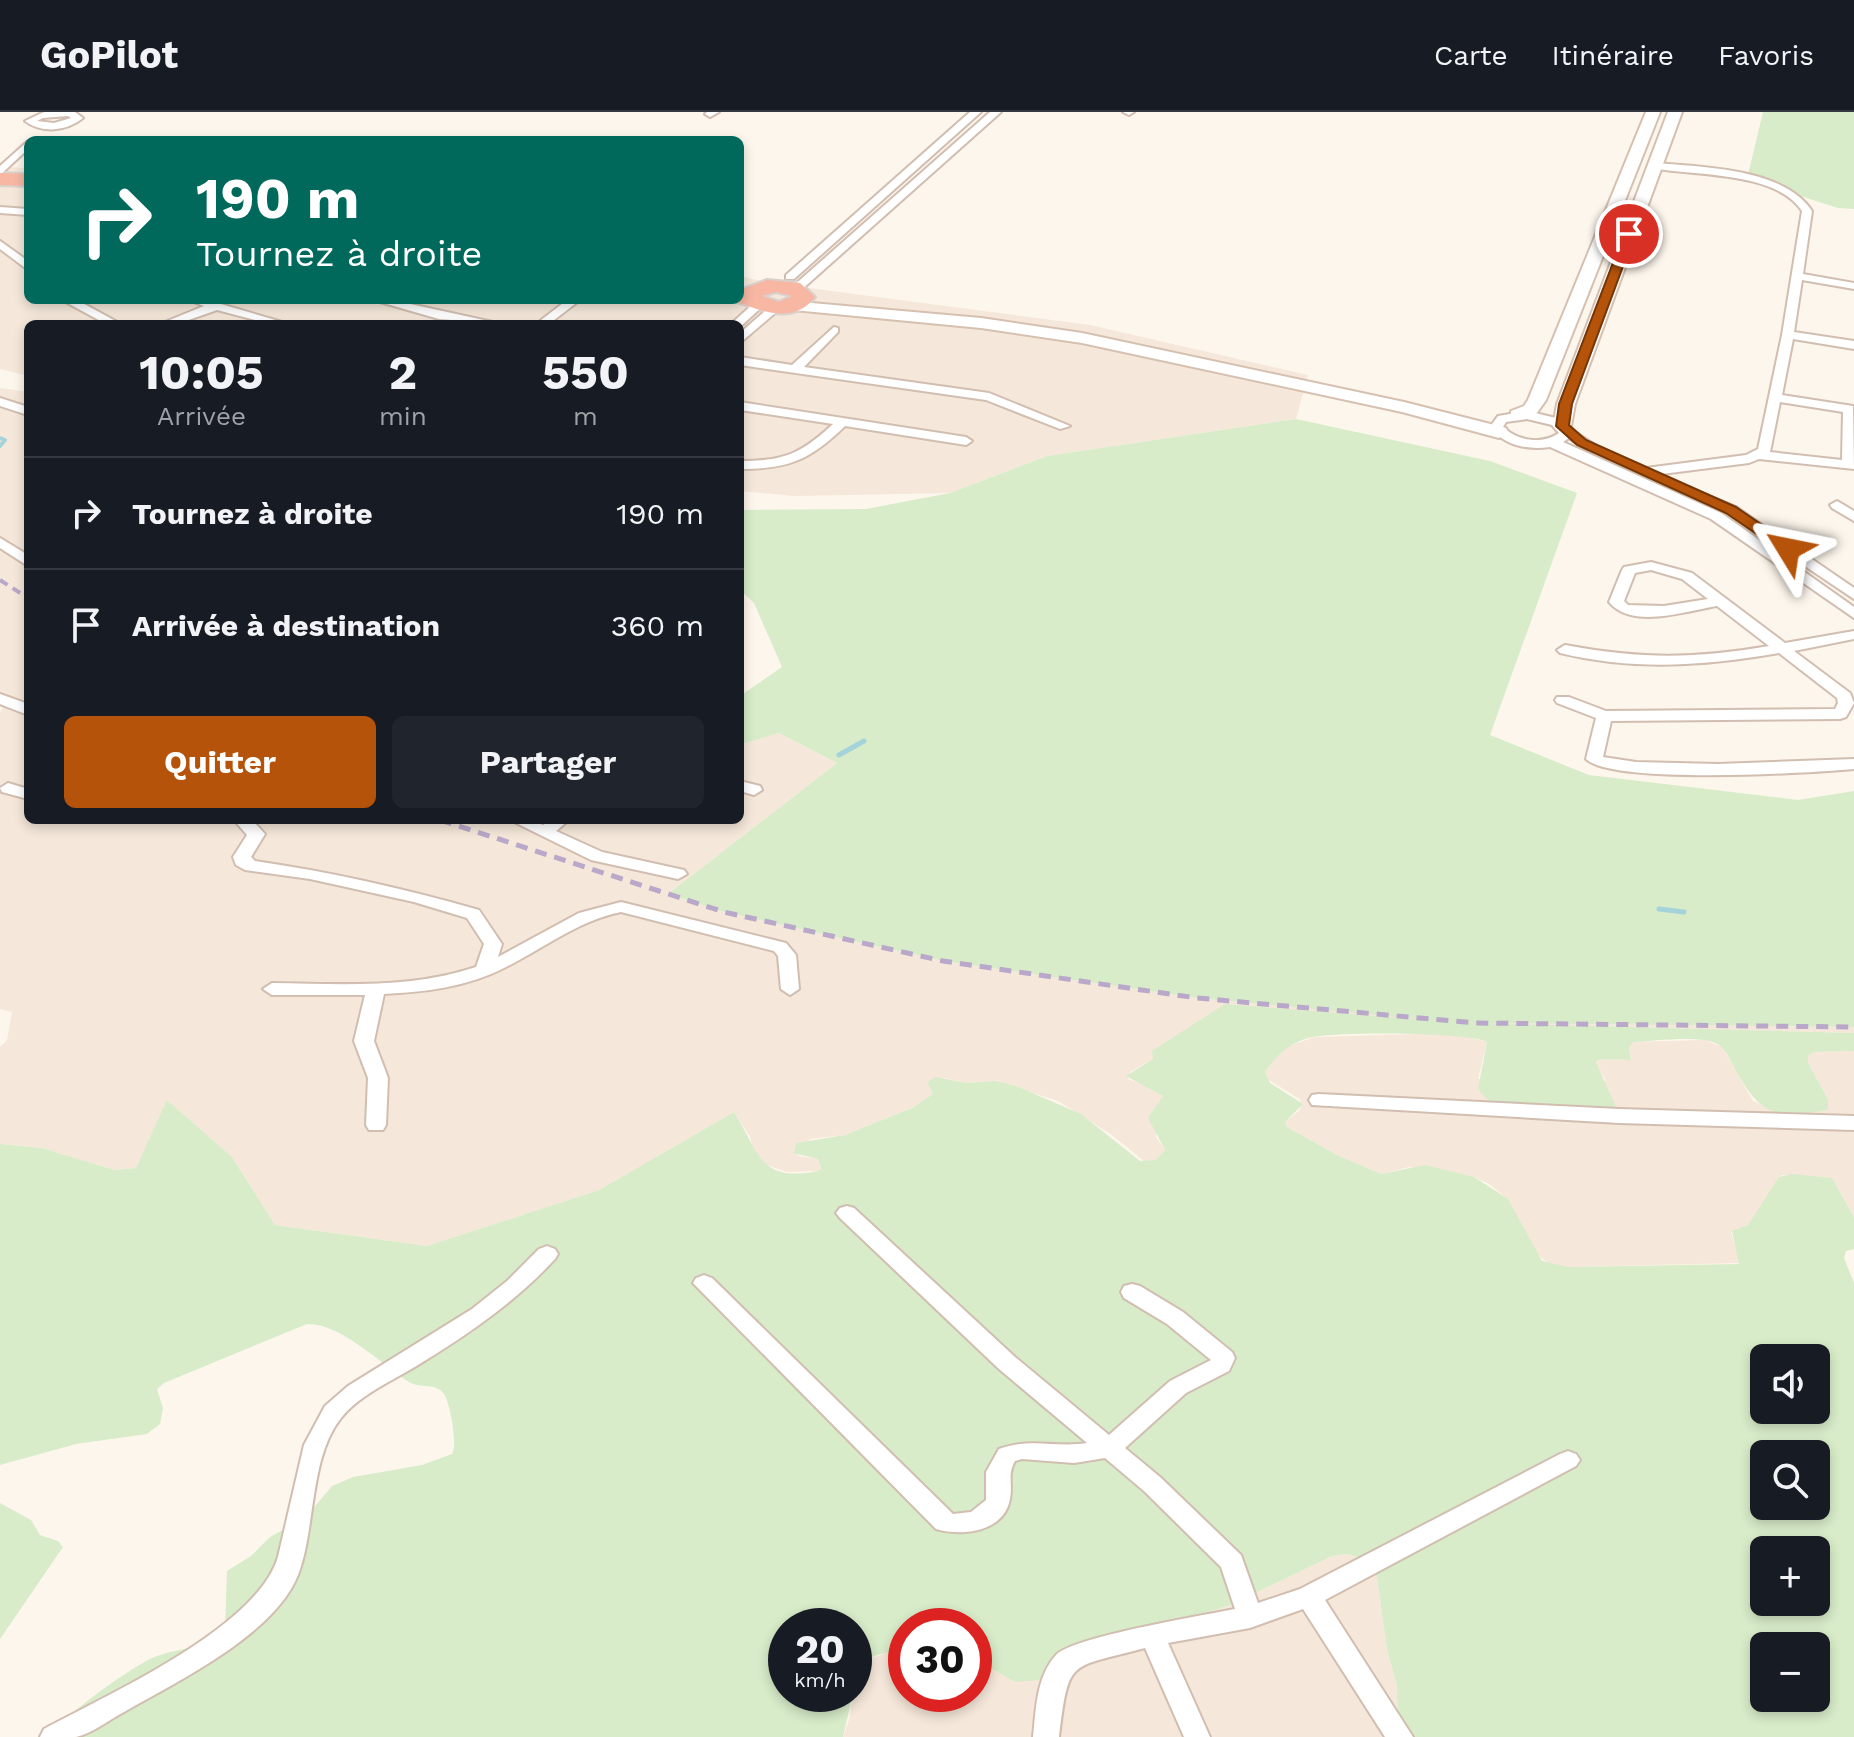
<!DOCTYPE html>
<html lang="fr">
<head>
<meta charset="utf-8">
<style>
	body { margin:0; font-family:"Work Sans",sans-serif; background:#20242c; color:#f1f3f6; height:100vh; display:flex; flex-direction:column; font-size:30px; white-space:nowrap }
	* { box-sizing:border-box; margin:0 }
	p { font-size:26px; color:#9ea1a6 }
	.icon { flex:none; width:44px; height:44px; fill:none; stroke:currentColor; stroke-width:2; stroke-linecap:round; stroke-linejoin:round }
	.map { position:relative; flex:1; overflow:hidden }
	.details { position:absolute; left:24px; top:208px; width:720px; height:504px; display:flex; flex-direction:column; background:#171b24; border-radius:12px; box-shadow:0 4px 12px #0003 }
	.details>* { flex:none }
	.hud { position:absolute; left:24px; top:24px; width:720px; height:168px; border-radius:12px; box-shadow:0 4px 12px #0003; background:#00695c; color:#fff; overflow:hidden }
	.fabs { position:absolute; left:1750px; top:1232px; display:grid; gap:16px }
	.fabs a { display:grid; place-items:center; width:80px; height:80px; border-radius:12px; background:#171b24; box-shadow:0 4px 12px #0003; font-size:40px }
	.speed { position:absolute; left:768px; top:1496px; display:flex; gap:16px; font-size:40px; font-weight:700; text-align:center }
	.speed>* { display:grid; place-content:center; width:104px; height:104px; border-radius:50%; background:#171b24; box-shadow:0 4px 12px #0003; line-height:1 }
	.speed small { font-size:20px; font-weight:400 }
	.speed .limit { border:12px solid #d22; background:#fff; color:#111 }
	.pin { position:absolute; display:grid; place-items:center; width:68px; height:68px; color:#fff; margin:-34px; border:4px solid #fff; border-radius:50%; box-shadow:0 2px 8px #0007 }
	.me { position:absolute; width:88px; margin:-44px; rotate:305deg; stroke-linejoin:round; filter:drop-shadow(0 0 6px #0008) }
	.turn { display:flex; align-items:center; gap:28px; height:168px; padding:0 40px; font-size:36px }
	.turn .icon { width:104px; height:104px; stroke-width:2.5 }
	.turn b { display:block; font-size:56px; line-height:68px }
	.eta { display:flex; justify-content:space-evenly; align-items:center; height:136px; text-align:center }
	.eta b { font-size:48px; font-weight:700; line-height:56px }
	.cta { display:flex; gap:16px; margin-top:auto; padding:16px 40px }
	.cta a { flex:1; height:92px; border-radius:12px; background:#b45309; color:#fff; font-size:32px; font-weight:700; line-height:92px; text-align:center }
	.cta a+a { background:#20242c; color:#f1f3f6 }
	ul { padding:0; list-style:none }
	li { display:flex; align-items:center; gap:24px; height:112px; padding:0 40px; border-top:2px solid #363941 }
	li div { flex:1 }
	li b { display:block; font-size:30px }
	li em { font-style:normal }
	header { display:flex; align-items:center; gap:48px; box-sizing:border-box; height:112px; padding:0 40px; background:#171b24; border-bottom:2px solid #363941 }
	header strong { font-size:38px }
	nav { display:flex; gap:44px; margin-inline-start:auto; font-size:28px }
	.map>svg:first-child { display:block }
	.residential { fill:#f5e8da }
	.green { fill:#d8ecc9; fill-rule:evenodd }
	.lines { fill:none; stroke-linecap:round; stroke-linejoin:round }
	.stream-far1 { stroke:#a5d3da; stroke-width:4 }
	.stream { stroke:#a5d3da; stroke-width:5 }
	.street-casing { stroke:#d1beb0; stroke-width:4 }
	.secondary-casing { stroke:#d6c0b0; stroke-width:4 }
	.highway-casing { stroke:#dad1cd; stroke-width:4 }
	.street { fill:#fff; fill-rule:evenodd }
	.secondary { fill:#fff; fill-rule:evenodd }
	.highway { fill:#f7b7a3; fill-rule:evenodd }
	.rail-far1 { stroke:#b9a8c9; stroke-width:4; stroke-dasharray:9 6; stroke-linecap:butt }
	.rail { stroke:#b9a8c9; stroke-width:5; stroke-dasharray:12 8; stroke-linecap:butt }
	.route { fill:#b45309; stroke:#753606; stroke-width:2 }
</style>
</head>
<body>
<header>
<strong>GoPilot</strong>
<nav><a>Carte</a><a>Itinéraire</a><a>Favoris</a></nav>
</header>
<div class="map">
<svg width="1854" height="1625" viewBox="0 0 1854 1625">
	<rect width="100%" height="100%" fill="#fdf6ec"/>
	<!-- residential -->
	<g class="residential">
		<path d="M7,55L28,56V188H740V164L771,171L1090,213L1308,263L1296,307L1047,344L950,381L794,384L740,379V212H28V264L0,257V58Z"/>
		<path d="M0,276L28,280V708H740V633L779,621L837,651L668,782L724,800L943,849L1197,886L1476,911L1854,915V921L1428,910L1153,939V947L1130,960L1128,967L1157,977L1163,984L1156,1025L1165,1038L1155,1048L1145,1050L1112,1023L1058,989L995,969L967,971L944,966L933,982L912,996L845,1023L810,1027L798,1044L818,1047L821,1056L818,1059L787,1060L767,1053L755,1044L750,1025L734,1000L599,1078L427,1134L275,1113L232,1045L168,989L136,1056L114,1058L42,1036L0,1032V935L7,928L12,900L0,897V600L3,596L0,593Z"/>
		<path d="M1452,921L1487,930L1478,967L1606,969L1596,951L1601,947L1631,948L1629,936L1633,930L1705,928L1722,935L1753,989L1781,1001L1828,998V987L1808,951V944L1814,940L1854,939V1105L1832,1066L1782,1063L1748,1113L1731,1120L1740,1151L1569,1155L1549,1152L1537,1142L1508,1088L1491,1073L1474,1065L1409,1055L1381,1062L1337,1043L1287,1015L1285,1010L1300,998L1301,988L1267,967L1265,960L1274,947L1287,935L1314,925Z"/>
		<path d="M1347,1442L1363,1447L1377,1465L1387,1538L1397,1574L1398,1625H843L850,1605L855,1557L863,1550L893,1538L906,1539V1582H974V1547L1015,1570L1122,1526L1231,1493L1332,1444Z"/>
	</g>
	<!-- green -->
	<g class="green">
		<path d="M1763,0H1854V97L1838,96L1747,67Z"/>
		<path d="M1296,307L1490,349L1577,381L1490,623L1589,663L1798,688L1854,679V915L1482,911L1854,921V939L1814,940L1808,944V951L1828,987V998C1776,1006 1762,1005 1736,959C1731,951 1727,939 1719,933C1704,922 1653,929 1633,930L1629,936L1631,948L1601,947L1596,950L1616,995L1613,1003L1493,994L1478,977L1487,930C1468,920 1331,919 1308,926C1289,932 1276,943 1265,960L1270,971L1303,992L1285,1010L1287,1015L1337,1043L1381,1062L1425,1053L1474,1065L1508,1087L1542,1149L1569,1155L1739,1152L1732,1119L1748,1113L1779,1065L1792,1062L1832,1066L1854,1105V1137L1846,1139L1844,1146L1854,1171V1625H1398L1397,1574L1387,1538L1377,1465L1364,1447L1347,1442L1332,1444L1231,1493L1122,1526L1052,1567L1015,1570L974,1547V1514H906V1539C883,1538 857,1546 854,1570V1514H786V1582H853L843,1625H45C73,1599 116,1565 150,1547C178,1534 200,1540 225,1519L227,1459L251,1444L270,1425L306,1405L332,1374L353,1365L422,1353L452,1342C458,1333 450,1291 444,1282C435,1270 421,1277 409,1270C382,1253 341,1211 307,1212L164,1271L157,1277L163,1296L160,1312L147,1322L76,1332L0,1353V1032L42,1036L114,1058L136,1056L167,988L232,1045L275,1113L427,1134L599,1078L734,1000C759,1039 758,1071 818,1059L821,1056L818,1047L794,1041L796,1031L845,1023L912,996L933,982L927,970L936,965L967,971L995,969L1016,974L1081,1002L1140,1049L1155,1048L1165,1038L1148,1006L1163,984L1126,964L1153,947L1152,939L1225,892L1450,910L1197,886L943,849L724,800L668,782L837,651L779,621L740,633V584L782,555L754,491L740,478V398L866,397L950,381L1047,344ZM1764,1246H1816V1298H1764ZM1764,1342H1816V1394H1764ZM1764,1438H1816V1490H1764ZM1764,1534H1816V1586H1764Z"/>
		<path d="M0,1391L31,1408L40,1423L58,1429L63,1435L0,1527Z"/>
	</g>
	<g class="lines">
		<!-- stream-far1 -->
		<path class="stream-far1" d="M0,326L5,328L0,334"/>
		<!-- stream -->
		<g class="stream">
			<path d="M839,643L864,629"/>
			<path d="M1659,797L1684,800"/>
		</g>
		<!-- street casing -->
		<g class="street-casing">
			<g id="street">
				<path d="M44,0H75L83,6C67,19 42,22 25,9ZM68,4L71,6L54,11L37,9L43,6Z"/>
				<path d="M707,0H719L710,5L705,2Z"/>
				<path d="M970,0H981L794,167H786V163Z"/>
				<path d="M990,0H1001L800,179H792V175Z"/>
				<path d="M1123,0H1134L1129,3Z"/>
				<path d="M28,29V37L0,63V54Z"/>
				<path d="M1655,51C1702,55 1784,56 1812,99L1803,162L1854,171V177L1802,168L1794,220L1854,229V237L1793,227L1782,283L1853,294L1854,357L1759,347L1749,351L1646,364L1639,360L1646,356L1746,343L1758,337L1782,223L1802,99C1776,59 1694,64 1651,56L1650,54ZM1780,290L1843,300L1842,348L1770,340Z"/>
				<path d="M0,95L28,97V103L0,101Z"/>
				<path d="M0,129L28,149V158L0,137Z"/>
				<path d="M62,188H77L121,212H106Z"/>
				<path d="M188,188H207L289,212H270L217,198L177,212H160L204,194Z"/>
				<path d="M373,188H392L502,212L439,207Z"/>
				<path d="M567,188H580L549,212H536Z"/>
				<path d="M754,191L764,193L741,214L731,212Z"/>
				<path d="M772,193L782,195L740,231V221Z"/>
				<path d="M834,215L838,216V220L804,255L989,281L1070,314L1060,317L986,288L740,253V245L792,253Z"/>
				<path d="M0,286L28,295V303L0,294Z"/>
				<path d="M740,290L966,325L972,329L966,333L845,314C810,348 789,357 740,357V349C784,349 801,342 833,312L740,298Z"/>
				<path d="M1527,299L1560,307L1567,315L1601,337L1590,340L1569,326L1563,330L1721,401L1854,495V506L1711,407L1550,335C1527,338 1505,334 1490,315L1498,304ZM1527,307L1552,313L1559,321C1541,333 1518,329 1503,315L1506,310Z"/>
				<path d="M1706,383L1736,395L1854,476V487L1726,401L1701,390V384Z"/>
				<path d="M1837,389L1854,399V409L1832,396L1830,393Z"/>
				<path d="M0,426L28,443V454L0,436Z"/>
				<path d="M1651,450L1692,461L1785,531L1854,519V527L1794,539L1850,581L1854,591L1846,605L1840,607L1611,609L1603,645L1636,650L1718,652L1854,647V657C1810,661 1613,673 1586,647L1596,606L1557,591L1555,588L1557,585H1569L1606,599L1835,597L1838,591L1837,586L1779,541C1704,554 1634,559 1560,541L1557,538L1565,533C1640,547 1694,547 1769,534L1717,494C1686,499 1632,518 1609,490L1622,458L1624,455ZM1651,458L1682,467L1708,487L1664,494L1628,493L1624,489L1635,461Z"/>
				<path d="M0,582L28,592V603L0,592Z"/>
				<path d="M740,669L760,674L762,678L754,683L740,679Z"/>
				<path d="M8,671L28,677V687L2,680L0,676Z"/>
				<path d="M234,708H252L265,722L251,745L255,749C331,760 406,777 479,798L502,832L498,845L579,801L621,790L786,831L796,843L799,877L790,883L781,877L778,844L774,839L621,800C577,809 543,837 504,856C467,875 425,880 384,882L374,929L388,966L386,1013L383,1018H369L366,1013L368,966L354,929L365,883H272L263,877L272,871C340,872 411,877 476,855L484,832L467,806L414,790L310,767L245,758L236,753L233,745L247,723Z"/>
				<path d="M510,708H532L543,713L550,708H569L556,719L602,740L684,758L687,762L678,767L591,748Z"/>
				<path d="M1319,982L1619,997L1854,1004V1018L1619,1011L1312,993L1309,988L1312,983Z"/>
				<path d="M847,1094L854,1096L1015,1245L1109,1323L1170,1269L1211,1248L1167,1212L1124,1186L1121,1180L1124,1174L1132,1172L1140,1174L1183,1200L1232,1240L1235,1246L1229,1259L1186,1281L1125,1336L1160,1365L1241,1443L1258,1491L1300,1477L1560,1342L1568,1339L1576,1342L1580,1348L1576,1354L1325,1488L1413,1625H1385L1303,1497L1250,1516L1168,1531L1210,1625H1184L1145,1536C1069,1557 1069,1544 1059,1625H1033C1036,1598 1036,1565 1056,1543C1073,1525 1204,1503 1235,1497L1221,1455L1144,1379L1105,1346L1074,1351L1022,1347L1015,1349C1007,1363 1013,1372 1010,1387C1004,1420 962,1425 936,1417L693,1171L696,1166L704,1163L712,1166L953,1402L971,1400L986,1388V1360L999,1337C1034,1325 1053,1336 1087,1331L999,1257L840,1106L836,1101L840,1096Z"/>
				<path d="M547,1134L555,1137L558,1142L555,1147C517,1188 473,1219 426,1248C399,1266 362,1280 341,1306C309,1346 316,1416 298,1463C274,1523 178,1569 124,1600C110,1607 92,1622 76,1625C65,1625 51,1625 40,1625L44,1617C107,1583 257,1516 278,1445L304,1333L325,1294L348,1274L472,1197L507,1169L539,1137Z"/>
			</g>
		</g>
		<!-- secondary casing -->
		<g class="secondary-casing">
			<g id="secondary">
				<path d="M1646,0H1660L1546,288L1536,302L1511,307V299L1524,294L1528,288Z"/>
				<path d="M1668,0H1682L1575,292L1571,314L1562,319L1556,318L1553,314L1557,292Z"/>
				<path d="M789,189L981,206L1082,221L1404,290L1506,316L1508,320L1499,326L1402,300L1082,231L981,216L783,197L781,194Z"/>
			</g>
		</g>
		<!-- highway casing -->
		<g class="highway-casing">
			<g id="highway">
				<path d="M0,61L28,62V74L0,73Z"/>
				<path d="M767,168L800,171L815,185C793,214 759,198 732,188H740V178ZM776,180L792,184L779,190L762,184Z"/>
			</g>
		</g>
		<!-- street -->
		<use href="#street" class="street"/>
		<!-- secondary -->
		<use href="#secondary" class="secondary"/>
		<!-- highway -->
		<use href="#highway" class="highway"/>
		<!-- rail-far1 -->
		<path class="rail-far1" d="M0,468L28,486"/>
		<!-- rail -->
		<path class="rail" d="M440,708L724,800L943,849L1197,886L1476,911L1854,915"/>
	</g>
	<!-- route -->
	<path class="route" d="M1629,119L1635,122L1572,292L1569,313L1586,328L1736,395L1793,434V440H1783L1726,401L1577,333L1556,314L1559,292L1624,122Z"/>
</svg>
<div class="fabs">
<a><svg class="icon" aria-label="sound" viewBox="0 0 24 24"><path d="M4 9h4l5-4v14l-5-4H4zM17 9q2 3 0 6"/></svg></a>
<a><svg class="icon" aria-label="search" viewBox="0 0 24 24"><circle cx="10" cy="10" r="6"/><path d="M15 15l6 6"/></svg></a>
<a>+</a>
<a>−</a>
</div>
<div class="speed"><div>20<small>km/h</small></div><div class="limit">30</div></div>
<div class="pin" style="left:1629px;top:122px;background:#d93025"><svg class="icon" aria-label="arrive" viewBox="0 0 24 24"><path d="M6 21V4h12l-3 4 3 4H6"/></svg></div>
<svg class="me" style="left:1788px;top:437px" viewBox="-20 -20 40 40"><path d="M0-17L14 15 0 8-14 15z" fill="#b45309" stroke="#fff" stroke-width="4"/></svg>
<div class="hud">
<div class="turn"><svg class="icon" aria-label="right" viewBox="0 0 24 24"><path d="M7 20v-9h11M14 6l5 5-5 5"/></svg><div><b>190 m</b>Tournez à droite</div></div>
</div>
<section class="details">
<div class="eta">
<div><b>10:05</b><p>Arrivée</p></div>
<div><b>2</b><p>min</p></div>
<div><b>550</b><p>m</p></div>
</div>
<ul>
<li><svg class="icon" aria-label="right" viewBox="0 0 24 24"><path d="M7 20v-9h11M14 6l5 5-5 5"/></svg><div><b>Tournez à droite</b></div><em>190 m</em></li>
<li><svg class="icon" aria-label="arrive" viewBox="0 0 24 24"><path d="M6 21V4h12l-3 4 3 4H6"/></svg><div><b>Arrivée à destination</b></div><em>360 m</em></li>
</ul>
<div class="cta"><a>Quitter</a><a>Partager</a></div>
</section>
</div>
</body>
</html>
